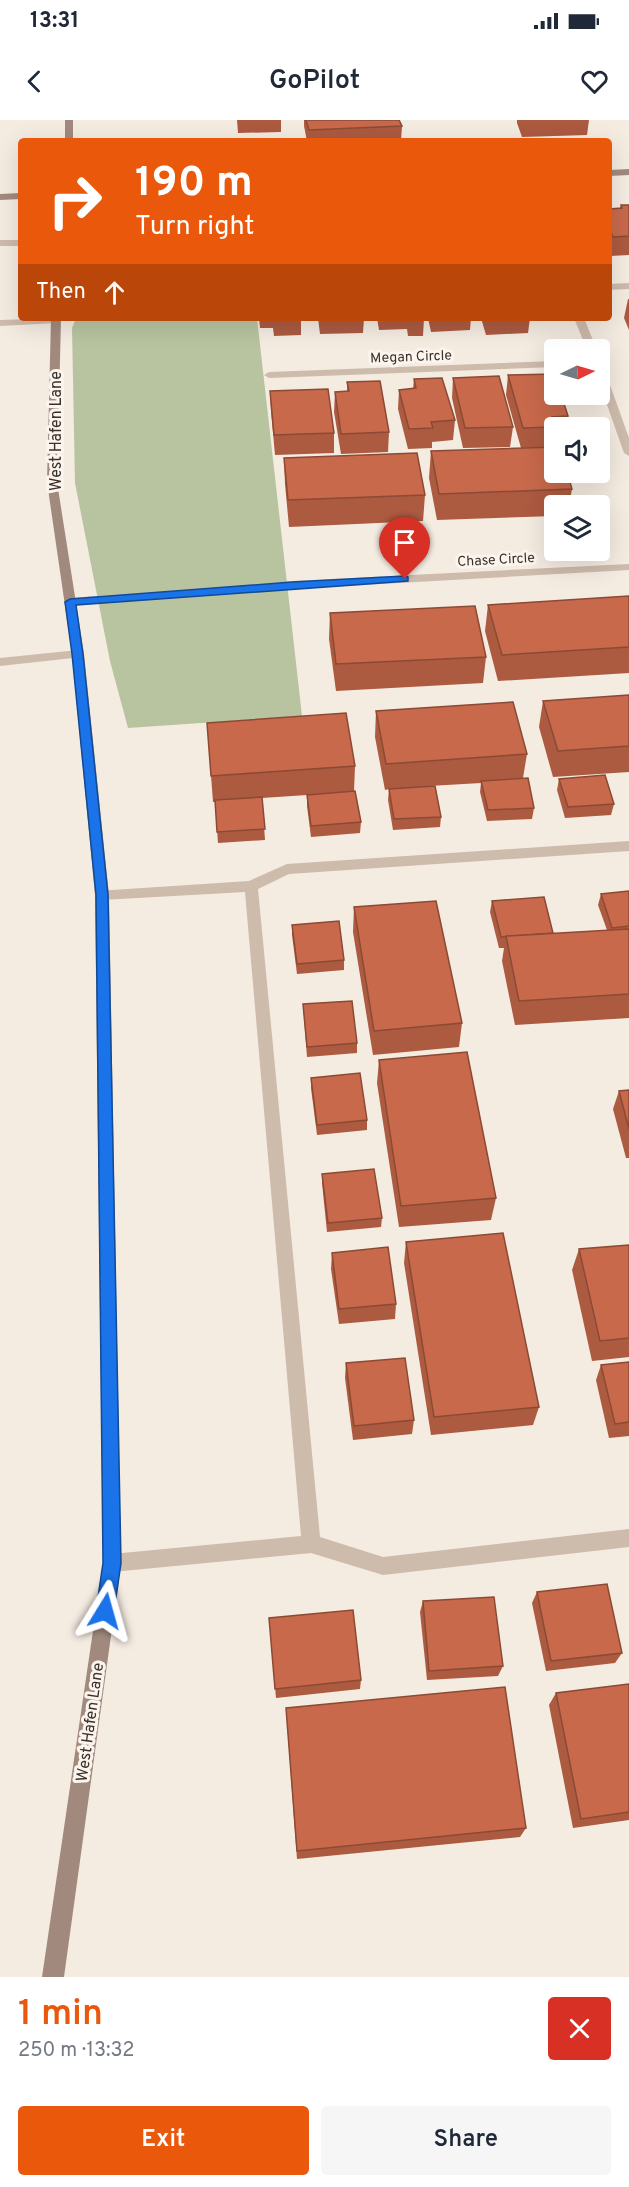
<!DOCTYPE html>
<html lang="en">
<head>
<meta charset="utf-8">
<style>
	body { margin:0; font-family:Overpass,sans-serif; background:#f6f6f7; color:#1f2937; height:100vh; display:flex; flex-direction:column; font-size:22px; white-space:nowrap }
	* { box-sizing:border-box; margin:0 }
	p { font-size:20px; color:#747a83 }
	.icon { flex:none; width:33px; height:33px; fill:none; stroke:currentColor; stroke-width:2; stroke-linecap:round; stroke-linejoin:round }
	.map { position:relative; height:1857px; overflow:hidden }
	.sheet { display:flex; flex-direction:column; background:#fff; flex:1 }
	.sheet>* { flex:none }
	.guide { position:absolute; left:18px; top:18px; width:594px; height:183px; border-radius:6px; box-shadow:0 6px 24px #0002; background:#ea580c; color:#fff; overflow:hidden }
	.needle { width:39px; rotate:85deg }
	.tools { position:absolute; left:544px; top:219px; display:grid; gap:12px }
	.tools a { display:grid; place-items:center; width:66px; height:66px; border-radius:6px; background:#fff; box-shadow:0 6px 24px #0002; font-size:30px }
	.pin { position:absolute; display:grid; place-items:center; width:51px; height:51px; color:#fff; margin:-62px -26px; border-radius:50% 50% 50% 0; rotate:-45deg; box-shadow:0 0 6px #0007 }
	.pin .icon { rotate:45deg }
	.me { position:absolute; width:66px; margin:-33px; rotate:8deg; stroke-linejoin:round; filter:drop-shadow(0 0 4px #0008) }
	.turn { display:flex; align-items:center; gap:21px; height:126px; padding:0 18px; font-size:27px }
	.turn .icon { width:78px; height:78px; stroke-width:2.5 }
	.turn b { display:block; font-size:42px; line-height:51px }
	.then { display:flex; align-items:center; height:57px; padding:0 18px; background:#0003; gap:12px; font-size:22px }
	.round { display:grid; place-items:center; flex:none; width:63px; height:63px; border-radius:6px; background:#f6f6f7 }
	.head { display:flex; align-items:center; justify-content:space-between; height:102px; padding:0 18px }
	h1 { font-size:36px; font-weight:600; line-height:45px; color:#ea580c }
	.primary-button { display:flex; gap:12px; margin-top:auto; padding:12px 18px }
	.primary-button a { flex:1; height:69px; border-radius:6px; background:#ea580c; color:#fff; font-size:24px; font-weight:600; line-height:69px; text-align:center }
	.primary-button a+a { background:#f6f6f7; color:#1f2937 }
	.status { display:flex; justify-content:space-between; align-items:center; height:42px; padding:0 30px; background:#fff; direction:ltr }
	.status svg { height:16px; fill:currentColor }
	header { display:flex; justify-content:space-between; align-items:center; height:78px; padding:0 18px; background:#fff; font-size:27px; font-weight:600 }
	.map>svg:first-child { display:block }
	.green { fill:#b8c4a0 }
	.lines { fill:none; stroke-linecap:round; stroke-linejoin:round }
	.service { fill:#cdbbac; fill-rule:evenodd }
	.minor { fill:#cdbbac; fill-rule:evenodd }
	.secondary { fill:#a18a7d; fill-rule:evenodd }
	.wall { fill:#ac5a40 }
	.building { fill:#c8694b; stroke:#8c4a34; stroke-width:1.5 }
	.route { fill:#1a73e8; stroke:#114b97; stroke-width:1.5 }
	.labels { text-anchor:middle; stroke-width:6; stroke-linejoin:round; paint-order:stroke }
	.far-street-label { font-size:14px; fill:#3b302b; stroke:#fbf5ee }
	.street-label { font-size:16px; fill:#3b302b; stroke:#fbf5ee }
</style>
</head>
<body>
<div class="status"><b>13:31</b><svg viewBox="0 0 49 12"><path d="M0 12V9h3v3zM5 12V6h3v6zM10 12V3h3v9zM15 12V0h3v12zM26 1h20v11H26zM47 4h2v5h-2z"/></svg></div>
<header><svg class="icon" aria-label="back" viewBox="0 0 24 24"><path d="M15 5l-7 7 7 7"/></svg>GoPilot<svg class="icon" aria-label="heart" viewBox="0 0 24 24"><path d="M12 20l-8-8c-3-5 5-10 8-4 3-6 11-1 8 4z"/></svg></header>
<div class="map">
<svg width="629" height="1857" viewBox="0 0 629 1857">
	<rect width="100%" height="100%" fill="#f4ebe1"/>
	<!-- green -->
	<path class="green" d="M76,198H257L302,596L128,608L110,541L75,363L72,208Z"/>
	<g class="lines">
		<!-- service -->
		<g class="service">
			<rect x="0" y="120" width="21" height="6"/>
			<path d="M59,198V202L56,203L0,206V200Z"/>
			<path d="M292,461L298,465L296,468L70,486L64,482L70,478Z"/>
			<path d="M78,530L84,534L82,537L0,546V538Z"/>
			<path d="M629,721V731L289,754L258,769L320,1417L383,1437L629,1409V1427L383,1455L311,1433L112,1452L105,1450L103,1443L105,1436L112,1434L301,1416L245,772L102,780L97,779L95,775L97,771L249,761L287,744Z"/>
		</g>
		<!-- minor -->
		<g class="minor">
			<path d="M629,163V169L609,170V164Z"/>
			<path d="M574,198H584L597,230H587Z"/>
			<path d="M555,241V247L269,258L264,255L269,252Z"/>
			<path d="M600,248L605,251L629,318V336L624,333L600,265Z"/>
			<path d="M629,444V450L292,469L286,465L292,461Z"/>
		</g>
		<!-- secondary -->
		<g class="secondary">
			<rect x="65" y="0" width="8" height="21"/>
			<path d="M629,49V55L609,56V50Z"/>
			<path d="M21,73V79L0,80V74Z"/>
			<path d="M51,198H61L57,362L84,534L109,775L121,1443L64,1857H42L103,1443L95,775L72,534L47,362Z"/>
		</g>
	</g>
	<!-- wall -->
	<g class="wall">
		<path d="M237,0H281V12L238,13Z"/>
		<path d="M304,0H399L402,6L401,21H307L304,6Z"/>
		<path d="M517,0H589L587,15L522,17L517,3Z"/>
		<path d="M621,85H629V135L610,136L609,133V89L620,88Z"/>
		<path d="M628,179H629V210L624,198Z"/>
		<path d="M259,198H301V215L274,216L273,208H260Z"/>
		<path d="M318,198H364L363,213L320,214Z"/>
		<path d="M377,198H424L423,216H408L407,209L379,210Z"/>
		<path d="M428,198H471L470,210L431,212Z"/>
		<path d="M481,198H530L528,213L486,215Z"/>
		<path d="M508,255L568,296L567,308H555V316L554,317L552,327L521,328L506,275Z"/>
		<path d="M453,258L513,307L510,327L463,328L452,278Z"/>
		<path d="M414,259L455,300L453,320L432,322V328L408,329L398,289L399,270L413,269Z"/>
		<path d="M347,262L389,312L388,332L341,334L334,292L335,272L347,271Z"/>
		<path d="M270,271L334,313V333L275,335L271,291Z"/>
		<path d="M431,331L572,369L569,386H555V396L437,400L429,358Z"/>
		<path d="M284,338L425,375L423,401L289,407L285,364Z"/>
		<path d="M629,476V553L498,561L485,511L488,485Z"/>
		<path d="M330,493L486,537L483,563L336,571L329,519Z"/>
		<path d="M629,575V652L553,657L539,607L543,581Z"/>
		<path d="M376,591L527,634L523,658L534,688L532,699L487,701L480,672L481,663L429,666L441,697L440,707L393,710L388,680L389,669L385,670L375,617Z"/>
		<path d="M207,603L355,646L354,671L361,702L360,713L311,717L307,686V675L262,678L265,720L218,723L215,682H213Z"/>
		<path d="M559,659L614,684L611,695L565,698L557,670Z"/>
		<path d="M629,771V898L515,905L502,841L504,828H499L490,792L492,781L553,814L607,810L598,785L601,774Z"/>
		<path d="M354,787L462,903L459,927L373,935L353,812Z"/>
		<path d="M292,805L344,840V850L297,854L292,815Z"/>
		<path d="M303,884L357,923V933L307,937Z"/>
		<path d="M379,940L496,1078L491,1100L399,1107L377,963Z"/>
		<path d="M311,958L367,1000V1010L317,1015L311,968Z"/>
		<path d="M629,970V1038H626L613,989L619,971Z"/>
		<path d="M322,1054L382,1098L381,1107L327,1112L322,1063Z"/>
		<path d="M406,1122L539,1287L533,1305L431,1315L404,1143Z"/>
		<path d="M629,1125V1237L592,1241L572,1150L579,1129Z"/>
		<path d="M332,1133L396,1184L395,1199L339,1204L331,1149Z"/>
		<path d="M629,1242V1316L609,1318L596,1260L601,1245Z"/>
		<path d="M346,1243L414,1300L412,1314L353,1320L345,1258Z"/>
		<path d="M537,1472L622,1533L615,1543L546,1551L532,1483Z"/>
		<path d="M423,1481L503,1546L498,1556L427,1560L420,1492Z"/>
		<path d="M269,1498L361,1560L360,1569L276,1578Z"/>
		<path d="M629,1564V1700L573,1708L549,1585L556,1573Z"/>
		<path d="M286,1588L526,1708L520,1717L297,1739Z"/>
	</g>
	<!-- building -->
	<g class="building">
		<path d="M306,0H399L402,6L309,10Z"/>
		<path d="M621,85H629V116L613,117L609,107V89L622,88Z"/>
		<path d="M555,254V274H561L568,296L552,297L555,307L523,308L508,255Z"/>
		<path d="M499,256L513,307L465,308L453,258Z"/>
		<path d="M442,258L455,300L431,302L433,308L409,309L399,270L416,268L414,259Z"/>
		<path d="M380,261L389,312L341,314L335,272L349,271L347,262Z"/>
		<path d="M328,269L334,313L274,315L270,271Z"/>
		<path d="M555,327V352H567L572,369L439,374L431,331Z"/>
		<path d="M417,333L425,375L288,380L284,338Z"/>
		<path d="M629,476V527L502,535L488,485Z"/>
		<path d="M475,486L486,537L336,544L330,493Z"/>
		<path d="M629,575V626L558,631L543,581Z"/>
		<path d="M513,582L527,634L386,644L376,591Z"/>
		<path d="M346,593L355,646L211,656L207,603Z"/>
		<path d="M605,655L614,684L568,687L559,659Z"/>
		<path d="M528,658L534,688L488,690L481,661Z"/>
		<path d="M435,666L441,697L394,699L389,669Z"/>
		<path d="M355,671L361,702L311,706L307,675Z"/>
		<path d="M262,677L265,709L217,712L215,680Z"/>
		<path d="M629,771V806L612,808L601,774Z"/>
		<path d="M544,777L553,813L501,817L492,781Z"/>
		<path d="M436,781L462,903L374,911L354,787Z"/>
		<path d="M339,801L344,840L297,844L292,805Z"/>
		<path d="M629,809V874L519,881L506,816Z"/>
		<path d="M352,881L357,923L307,927L303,884Z"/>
		<path d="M467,932L496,1078L401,1086L379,940Z"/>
		<path d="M360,953L367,1000L317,1005L311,958Z"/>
		<path d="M629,970V1009L619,971Z"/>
		<path d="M374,1049L382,1098L328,1103L322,1054Z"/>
		<path d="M503,1113L539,1287L434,1297L406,1122Z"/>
		<path d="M629,1125V1218L600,1221L579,1129Z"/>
		<path d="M388,1127L396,1184L339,1189L332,1133Z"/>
		<path d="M405,1238L414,1300L354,1306L346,1243Z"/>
		<path d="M629,1242V1302L615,1304L601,1245Z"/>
		<path d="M607,1464L622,1533L551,1541L537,1472Z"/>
		<path d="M494,1477L503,1546L429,1551L423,1481Z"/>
		<path d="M353,1490L361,1560L275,1569L269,1498Z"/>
		<path d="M629,1564V1692L581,1699L556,1573Z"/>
		<path d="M505,1567L526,1708L297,1731L286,1588Z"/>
	</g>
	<!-- route -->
	<path class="route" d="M405,456L408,457V461L76,485L83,534L108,775L121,1443L114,1491L111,1497L105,1499L99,1497L96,1491L103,1443L96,775L72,534L65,482L70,479L292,462Z"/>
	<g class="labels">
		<!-- far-street labels -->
		<g class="far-street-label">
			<text transform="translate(411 236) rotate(-2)" y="5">Megan Circle</text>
			<text transform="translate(496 439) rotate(-3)" y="5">Chase Circle</text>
		</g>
		<!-- street labels -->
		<g class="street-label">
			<text transform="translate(55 311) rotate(-90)" y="6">West Hafen Lane</text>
			<text transform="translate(89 1602) rotate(-82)" y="6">West Hafen Lane</text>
		</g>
	</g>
</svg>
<div class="tools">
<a><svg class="needle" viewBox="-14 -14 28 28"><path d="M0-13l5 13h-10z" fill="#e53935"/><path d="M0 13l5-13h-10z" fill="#747a83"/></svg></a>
<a><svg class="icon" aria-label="sound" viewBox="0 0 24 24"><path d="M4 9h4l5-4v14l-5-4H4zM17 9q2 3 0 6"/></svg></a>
<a><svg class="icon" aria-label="layers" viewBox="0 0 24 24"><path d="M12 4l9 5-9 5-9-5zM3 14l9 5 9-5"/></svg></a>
</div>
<div class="pin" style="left:405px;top:459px;background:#d93025"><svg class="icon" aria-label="arrive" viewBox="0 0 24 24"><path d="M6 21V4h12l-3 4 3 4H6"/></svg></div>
<svg class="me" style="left:105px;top:1491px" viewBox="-20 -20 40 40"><path d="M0-17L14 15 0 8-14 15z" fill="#1a73e8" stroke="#fff" stroke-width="4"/></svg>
<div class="guide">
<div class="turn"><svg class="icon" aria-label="right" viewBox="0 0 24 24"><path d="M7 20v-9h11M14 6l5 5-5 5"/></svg><div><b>190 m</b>Turn right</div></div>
<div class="then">Then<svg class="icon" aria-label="ahead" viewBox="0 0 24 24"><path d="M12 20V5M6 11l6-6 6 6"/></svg></div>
</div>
</div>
<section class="sheet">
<div class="head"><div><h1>1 min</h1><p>250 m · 13:32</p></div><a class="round" style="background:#d93025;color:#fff"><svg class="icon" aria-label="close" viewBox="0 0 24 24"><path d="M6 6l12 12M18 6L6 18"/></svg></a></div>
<div class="primary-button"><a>Exit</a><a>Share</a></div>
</section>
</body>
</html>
